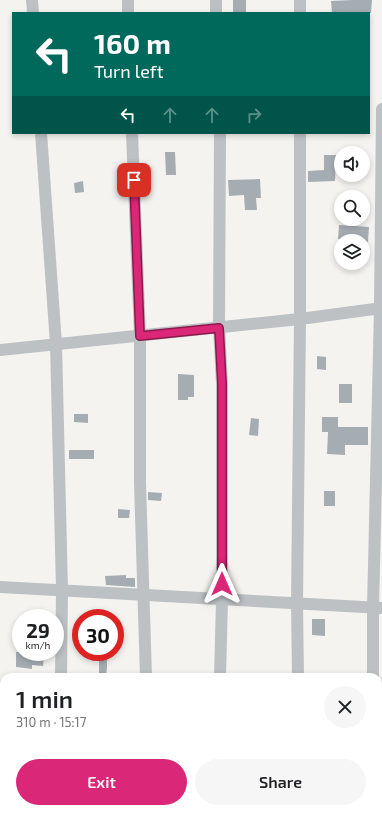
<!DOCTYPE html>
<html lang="en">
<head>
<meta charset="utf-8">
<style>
	body { margin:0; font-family:"Exo 2",sans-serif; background:#f6f6f6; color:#202124; height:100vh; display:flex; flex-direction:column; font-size:15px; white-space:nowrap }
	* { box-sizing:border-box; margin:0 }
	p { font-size:13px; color:#757577 }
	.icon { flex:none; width:22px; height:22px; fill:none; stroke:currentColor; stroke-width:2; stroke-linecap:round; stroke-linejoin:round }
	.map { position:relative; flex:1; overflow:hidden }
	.panel { position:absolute; left:0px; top:673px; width:382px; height:140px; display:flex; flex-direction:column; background:#fff; border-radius:12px 12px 0 0; box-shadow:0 2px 6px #0003 }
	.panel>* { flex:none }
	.banner { position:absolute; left:12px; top:12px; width:358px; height:122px; border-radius:0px; box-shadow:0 2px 6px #0003; background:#00695c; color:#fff; overflow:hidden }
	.buttons { position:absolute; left:334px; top:146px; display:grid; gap:8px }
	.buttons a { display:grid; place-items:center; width:36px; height:36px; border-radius:50%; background:#fff; box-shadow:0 2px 6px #0003; font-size:20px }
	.speed { position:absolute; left:12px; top:609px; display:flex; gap:8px; font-size:20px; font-weight:700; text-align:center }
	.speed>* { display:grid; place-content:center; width:52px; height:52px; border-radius:50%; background:#fff; box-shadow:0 2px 6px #0003; line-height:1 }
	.speed small { font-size:10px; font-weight:400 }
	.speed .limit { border:6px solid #d22; background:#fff; color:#111 }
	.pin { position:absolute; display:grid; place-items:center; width:34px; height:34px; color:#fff; margin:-17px; border-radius:8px; box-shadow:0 2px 6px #0006 }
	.me { position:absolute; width:44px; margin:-22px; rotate:0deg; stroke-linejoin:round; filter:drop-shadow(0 0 3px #0008) }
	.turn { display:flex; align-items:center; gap:14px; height:84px; padding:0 16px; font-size:18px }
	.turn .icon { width:52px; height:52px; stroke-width:2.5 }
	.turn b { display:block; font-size:28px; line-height:34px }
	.lanes { display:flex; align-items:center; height:38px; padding:0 16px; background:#0003; justify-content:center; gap:20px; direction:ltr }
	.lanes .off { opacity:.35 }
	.round { display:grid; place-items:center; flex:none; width:42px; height:42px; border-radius:21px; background:#f6f6f6 }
	.head { display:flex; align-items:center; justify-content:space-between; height:68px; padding:0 16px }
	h1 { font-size:24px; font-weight:600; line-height:30px }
	.cta { display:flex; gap:8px; margin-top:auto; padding:8px 16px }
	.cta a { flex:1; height:46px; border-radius:24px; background:#db2777; color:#fff; font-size:16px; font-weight:600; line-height:46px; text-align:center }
	.cta a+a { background:#f6f6f6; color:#202124 }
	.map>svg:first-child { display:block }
	.building { fill:#a6adb2 }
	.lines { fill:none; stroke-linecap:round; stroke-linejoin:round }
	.street { stroke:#bdc1c4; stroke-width:12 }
	.route-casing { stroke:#8e194d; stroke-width:10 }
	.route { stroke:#db2777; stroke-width:7 }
</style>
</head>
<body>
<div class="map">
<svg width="382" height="813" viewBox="0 0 382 813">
	<rect width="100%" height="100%" fill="#f4f3f0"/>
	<!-- building -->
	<g class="building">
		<rect x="233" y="0" width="13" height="13"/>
		<path d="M352,0H372L371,13H332L331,1Z"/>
		<path d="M165,152H175L176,175H166Z"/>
		<path d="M324,155H336L335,181L308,182V171L324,170Z"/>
		<path d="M260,179L261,198H256L257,210H245L244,195L229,196L228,180Z"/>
		<path d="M83,181L84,192L75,193L74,183Z"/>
		<path d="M339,225L369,227L368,242L338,239Z"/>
		<path d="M317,356L326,357V370L317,369Z"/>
		<path d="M178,374L194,375V397H188V400H178Z"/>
		<rect x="339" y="384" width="13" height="19"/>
		<path d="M74,414H88V423L74,422Z"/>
		<path d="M322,417H338V427H368V445H345V455L327,454L328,432H322Z"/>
		<path d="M251,418L259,419L258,436L249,435Z"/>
		<rect x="69" y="450" width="25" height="9"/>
		<rect x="324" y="491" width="11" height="15"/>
		<path d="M148,492L162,493L161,501L148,500Z"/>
		<path d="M118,509L130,510L129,518H118Z"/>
		<path d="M126,575V578H135V587L106,585L105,576Z"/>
		<path d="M312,619H325V636L312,635Z"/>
		<path d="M16,652H28V656L44,658L43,666L32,665V669L16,667Z"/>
		<path d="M99,652H107V668L106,677H99Z"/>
	</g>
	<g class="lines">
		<!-- street -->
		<g class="street">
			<path d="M32,0L33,13"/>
			<path d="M128,0V13"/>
			<path d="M216,0V13"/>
			<path d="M300,0V13"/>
			<path d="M41,133L56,344L62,590L61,677"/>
			<path d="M132,133L140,336V483L146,677"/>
			<path d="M220,133L219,327L222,384V600L220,677"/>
			<path d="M0,350L300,319L382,308"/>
			<path d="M0,587L382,608"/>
			<path d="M298,677L297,604L300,319V133"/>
			<path d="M373,677V608L380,308L382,109"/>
			<path d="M374,809V813"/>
			<path d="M61,813V809"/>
			<path d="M147,813V809"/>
			<path d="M217,813V809"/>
			<path d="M299,813V809"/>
		</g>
	</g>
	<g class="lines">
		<!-- route casing -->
		<g class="route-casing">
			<path id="route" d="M134,180L140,336L219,328L222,384V584"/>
		</g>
		<!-- route -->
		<use href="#route" class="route"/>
	</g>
</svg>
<div class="buttons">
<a><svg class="icon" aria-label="sound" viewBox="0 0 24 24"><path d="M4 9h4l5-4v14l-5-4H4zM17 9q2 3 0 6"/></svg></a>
<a><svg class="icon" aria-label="search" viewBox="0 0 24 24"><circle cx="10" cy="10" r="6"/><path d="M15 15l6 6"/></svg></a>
<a><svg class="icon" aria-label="layers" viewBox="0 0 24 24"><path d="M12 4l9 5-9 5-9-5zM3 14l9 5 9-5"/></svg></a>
</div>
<div class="speed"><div>29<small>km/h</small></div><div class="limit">30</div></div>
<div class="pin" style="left:134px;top:180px;background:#d93025"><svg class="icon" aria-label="arrive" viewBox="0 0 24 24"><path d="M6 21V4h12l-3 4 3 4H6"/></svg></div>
<svg class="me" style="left:222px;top:584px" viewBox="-20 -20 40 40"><path d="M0-17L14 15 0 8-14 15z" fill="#db2777" stroke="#fff" stroke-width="4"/></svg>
<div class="banner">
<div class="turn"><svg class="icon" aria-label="left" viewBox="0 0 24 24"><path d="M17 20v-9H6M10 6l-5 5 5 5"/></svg><div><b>160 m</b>Turn left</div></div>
<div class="lanes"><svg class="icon" aria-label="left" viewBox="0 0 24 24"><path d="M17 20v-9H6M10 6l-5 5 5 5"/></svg><svg class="icon off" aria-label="ahead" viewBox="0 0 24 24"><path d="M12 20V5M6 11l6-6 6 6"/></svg><svg class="icon off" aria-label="ahead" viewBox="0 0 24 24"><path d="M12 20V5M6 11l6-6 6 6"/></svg><svg class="icon off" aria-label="right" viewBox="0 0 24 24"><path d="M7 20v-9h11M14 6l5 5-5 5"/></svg></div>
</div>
<section class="panel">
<div class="head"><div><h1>1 min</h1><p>310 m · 15:17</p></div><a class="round"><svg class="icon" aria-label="close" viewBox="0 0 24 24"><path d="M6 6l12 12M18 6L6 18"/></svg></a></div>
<div class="cta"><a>Exit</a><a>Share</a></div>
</section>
</div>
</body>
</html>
